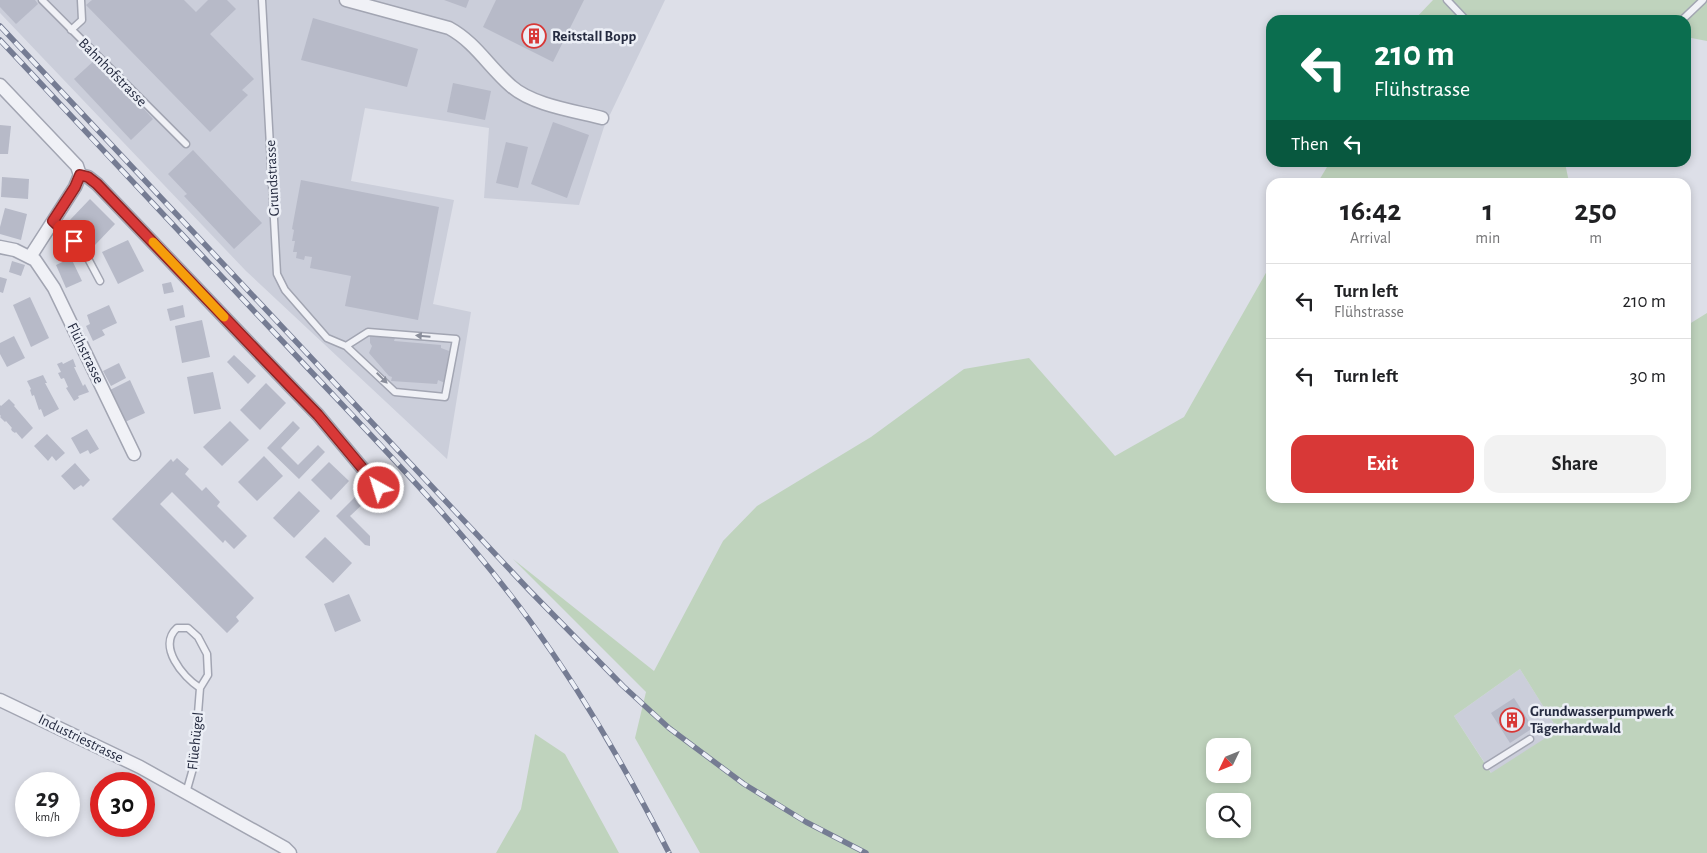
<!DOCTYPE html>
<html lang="en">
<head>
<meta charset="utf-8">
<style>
	body { margin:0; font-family:"Alegreya Sans",sans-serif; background:#f2f2f2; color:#202124; height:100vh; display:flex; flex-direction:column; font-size:19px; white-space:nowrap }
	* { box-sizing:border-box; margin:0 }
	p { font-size:16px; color:#757577 }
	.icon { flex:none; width:28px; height:28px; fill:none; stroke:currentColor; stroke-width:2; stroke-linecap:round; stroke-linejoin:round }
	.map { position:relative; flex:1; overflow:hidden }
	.details { position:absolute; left:1266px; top:178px; width:425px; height:325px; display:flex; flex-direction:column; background:#fff; border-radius:15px; box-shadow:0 2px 8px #0003 }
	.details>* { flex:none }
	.guide { position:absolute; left:1266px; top:15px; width:425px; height:152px; border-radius:15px; box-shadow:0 2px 8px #0003; background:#0b6e4f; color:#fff; overflow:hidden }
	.needle { width:32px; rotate:227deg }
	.tools { position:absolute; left:1206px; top:738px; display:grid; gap:10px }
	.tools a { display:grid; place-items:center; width:45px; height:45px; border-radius:10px; background:#fff; box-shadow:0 2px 8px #0003; font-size:25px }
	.speed { position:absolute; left:15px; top:772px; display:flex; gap:10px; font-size:25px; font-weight:700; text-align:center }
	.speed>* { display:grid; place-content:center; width:65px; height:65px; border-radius:50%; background:#fff; box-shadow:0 2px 8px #0003; line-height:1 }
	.speed small { font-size:12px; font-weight:400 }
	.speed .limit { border:8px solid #d22; background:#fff; color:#111 }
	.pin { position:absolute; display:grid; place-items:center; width:42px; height:42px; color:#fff; margin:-21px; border-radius:10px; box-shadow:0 2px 8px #0006 }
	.me { position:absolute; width:55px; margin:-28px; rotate:321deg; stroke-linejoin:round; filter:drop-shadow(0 0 4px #0008) }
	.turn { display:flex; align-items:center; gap:18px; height:105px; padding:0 25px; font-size:22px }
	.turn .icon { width:65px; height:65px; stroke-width:2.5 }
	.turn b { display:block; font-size:35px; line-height:42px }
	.then { display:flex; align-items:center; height:48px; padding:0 25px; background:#0003; gap:10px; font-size:19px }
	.eta { display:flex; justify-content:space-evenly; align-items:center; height:85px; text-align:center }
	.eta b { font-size:30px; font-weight:700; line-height:35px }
	.button { display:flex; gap:10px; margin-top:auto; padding:10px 25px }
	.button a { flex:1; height:58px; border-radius:15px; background:#d83837; color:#fff; font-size:20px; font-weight:700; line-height:58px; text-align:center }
	.button a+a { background:#f2f2f2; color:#202124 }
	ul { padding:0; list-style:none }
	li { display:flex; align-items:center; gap:15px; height:75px; padding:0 25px; border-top:1px solid #e0e0e0 }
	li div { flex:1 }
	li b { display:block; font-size:19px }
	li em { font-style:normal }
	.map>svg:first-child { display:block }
	.built { fill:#cbceda }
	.green { fill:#bfd3bd; fill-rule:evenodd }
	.building { fill:#b7bac8 }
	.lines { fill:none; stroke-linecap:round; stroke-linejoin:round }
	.lane-casing { stroke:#a2a5b2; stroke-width:9 }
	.street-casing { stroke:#a2a5b2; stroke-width:15 }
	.lane { stroke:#f0f1f6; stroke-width:6 }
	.street { stroke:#f0f1f6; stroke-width:12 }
	.rail-casing { stroke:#757c93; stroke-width:5.5 }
	.rail { stroke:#eceff6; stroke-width:4; stroke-dasharray:11; stroke-linecap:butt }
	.oneway { fill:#8a8e9b }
	.route-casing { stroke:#8c2424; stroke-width:12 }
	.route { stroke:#d83837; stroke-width:9 }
	.slow { stroke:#f59e0b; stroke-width:9 }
	.labels { text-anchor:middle; stroke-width:5; stroke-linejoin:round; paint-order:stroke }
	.poi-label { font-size:15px; font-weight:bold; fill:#252b40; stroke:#eceff6; text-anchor:start }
	.street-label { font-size:15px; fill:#252b40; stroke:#eceff6 }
</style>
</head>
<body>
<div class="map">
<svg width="1707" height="853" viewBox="0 0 1707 853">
	<rect width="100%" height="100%" fill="#dddfe8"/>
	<!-- built -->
	<g class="built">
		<path d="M0,0H665L604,127L579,205L484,198L489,128L365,108L351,181L454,200L433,304L471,312L447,459L246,271L0,13Z"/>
		<path d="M1520,669L1558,730L1492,774L1454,716Z"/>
	</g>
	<!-- green -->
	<g class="green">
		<path d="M1433,0H1707V41L1686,37V20H1414Z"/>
		<path d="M1330,162L1565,163L1569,182H1318Z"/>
		<path d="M1271,264V498H1686V326L1707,313V853H700L635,738L646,692L513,559L654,671L723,541L757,506L871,437L964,369L1029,358L1115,456L1184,417ZM1520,669L1558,730L1491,773L1454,716ZM1215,746H1242V774H1215ZM1215,801H1242V829H1215Z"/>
		<path d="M535,734L565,754L619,853H496L521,809Z"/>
	</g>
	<!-- building -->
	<g class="building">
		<path d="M0,0H35L38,4L16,24L0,7Z"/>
		<path d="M92,0H184L196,12L208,0H227L236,9L210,34L254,79L242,90L248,95L210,132L86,5Z"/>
		<path d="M444,0H469L466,8Z"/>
		<path d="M496,0H584L553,62L483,27Z"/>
		<path d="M313,18L418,49L407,87L301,60Z"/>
		<path d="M97,58L153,119L131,140L74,79Z"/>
		<path d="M453,83L491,91L485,120L447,112Z"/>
		<path d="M553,122L589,135L567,198L531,184Z"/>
		<path d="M0,125L11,126L8,154H0Z"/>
		<path d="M506,142L528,147L518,188L496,183Z"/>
		<path d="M193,150L262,223L234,249L184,196L187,194L168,174Z"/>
		<path d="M2,177L29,179L28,199L1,197Z"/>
		<path d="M301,180L439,207L418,320L345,306L351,276L310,268L312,257L305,256L304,260L296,258L297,252H293L295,241H292L294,230L292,229Z"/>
		<path d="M90,199L115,224L95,245L69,221Z"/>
		<path d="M5,208L27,214L21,240L0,234V227Z"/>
		<path d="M128,240L144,271L118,284L102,252Z"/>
		<path d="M71,258L82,281L66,288L56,265Z"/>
		<path d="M12,261L25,265L21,276L9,272Z"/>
		<path d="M0,277L7,279L3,293L0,292Z"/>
		<path d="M171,282L174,292L164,294L162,284Z"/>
		<path d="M30,297L49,338L31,347L13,305Z"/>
		<path d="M109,305L117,323L102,330L105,335L93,341L86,326L90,324L87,315Z"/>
		<path d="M183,305L185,317L170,321L167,309Z"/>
		<path d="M202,320L210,357L182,363L175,326Z"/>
		<path d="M14,336L25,358L7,367L0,354V343Z"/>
		<path d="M370,336L395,338L394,341L441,345V348L449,351L445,383L438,380L437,384L391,381L392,377L389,376L369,353L372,346L370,343Z"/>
		<path d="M234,355L256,376L248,384L227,362Z"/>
		<path d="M73,359L76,367H74L83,386L85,384L89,392L78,396L79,398L74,401L66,388L68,387L64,378L61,379L58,373L61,372L57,364L62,362L63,364Z"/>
		<path d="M119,363L126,378L111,386L103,371Z"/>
		<path d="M213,372L221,409L194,414L187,377Z"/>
		<path d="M43,375L47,383H45L59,409L44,417L41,409L39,410L34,395L32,396L30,390L31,389L27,381Z"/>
		<path d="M130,380L145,413L125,422L110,390Z"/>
		<path d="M266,383L286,403L260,430L240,410Z"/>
		<path d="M9,399L15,405L14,406L33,428L22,439L16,432L15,433L12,431L11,429L12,428L6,421L5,422L0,417L1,416L0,415V405L1,406Z"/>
		<path d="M230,421L249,440L222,466L203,447Z"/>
		<path d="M293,421L300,428L281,448L298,465L318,445L325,452L299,479L267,448Z"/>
		<path d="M87,429L99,449L90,454L88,450L80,454L71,438Z"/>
		<path d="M47,434L65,453L56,461L52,456L48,461L34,446Z"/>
		<path d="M264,456L283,476L257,501L238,482Z"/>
		<path d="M177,458L189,469L185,474L202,491L206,487L220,502L217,506L247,536L234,549L225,540L223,543L172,492L160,504L254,598L236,617L239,621L227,633L112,519L171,459L173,462Z"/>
		<path d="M329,462L349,481L331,500L311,480Z"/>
		<path d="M75,463L90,480L83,487L81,485L74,490L61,476Z"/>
		<path d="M299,491L320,511L294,538L273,518Z"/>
		<path d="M358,494L365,502L350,516L370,536V546L365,545L336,516Z"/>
		<path d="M325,537L352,563L333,583L305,557Z"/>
		<path d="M349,594L361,621L335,632L324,604Z"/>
		<path d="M1514,698L1533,728L1510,743L1491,713Z"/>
	</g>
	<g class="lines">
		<!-- lane casing -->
		<g class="lane-casing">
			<g id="lane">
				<path d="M42,0L186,144"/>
				<path d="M262,0L277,274L285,290L327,338L346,346L395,392L445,397L456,339L368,332L346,346"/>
				<path d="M1447,0L1466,20"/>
				<path d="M1682,20L1703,0"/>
				<path d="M71,30L82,20L81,0"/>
				<path d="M53,221L84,251L100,281"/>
				<path d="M1487,766L1530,739"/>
				<path d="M186,793L194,765L200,688L208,675L207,654L198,637L188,628H177C157,646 183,677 200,688"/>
			</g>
		</g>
		<!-- street casing -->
		<g class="street-casing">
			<g id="street">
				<path d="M346,0L449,28C475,42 489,67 511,86C532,105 575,111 602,118"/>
				<path d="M0,85L77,166L80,175"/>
				<path d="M80,175L88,177L97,184L291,387L318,415L379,488"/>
				<path d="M0,247L15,250L35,260L54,288L134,454"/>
				<path d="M30,257L75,187L80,175"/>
				<path d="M0,700L140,767L285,848L290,853"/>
			</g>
		</g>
		<!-- lane -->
		<use href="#lane" class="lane"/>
		<!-- street -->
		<use href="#street" class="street"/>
		<!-- rail casing -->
		<g class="rail-casing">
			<g id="rail">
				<path d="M0,26L529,590L623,686L669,728L744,784L806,822L866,853"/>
				<path d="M0,40C101,148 201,255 302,362C381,446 462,528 530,621C583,694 628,772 669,853"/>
			</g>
		</g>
		<!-- rail -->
		<use href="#rail" class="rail"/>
	</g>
	<!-- one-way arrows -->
	<defs><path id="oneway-solid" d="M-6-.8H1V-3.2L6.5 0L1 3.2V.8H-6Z" transform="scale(1.25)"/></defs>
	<g class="oneway">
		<use href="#oneway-solid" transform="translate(423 336) rotate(-175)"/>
		<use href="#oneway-solid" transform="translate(382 378) rotate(45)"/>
	</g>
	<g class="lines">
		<!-- route casing -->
		<g class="route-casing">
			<path id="route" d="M74,241L53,221L75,187L80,175L88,177L97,184L291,387L318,415L379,488"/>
		</g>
		<!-- route -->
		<use href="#route" class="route"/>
		<!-- slow -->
		<path class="slow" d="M153,242L224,317"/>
	</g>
	<!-- icons -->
	<defs>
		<g id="building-ring" transform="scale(1.25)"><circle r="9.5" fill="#eceff6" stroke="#d83837" stroke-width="1.5"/><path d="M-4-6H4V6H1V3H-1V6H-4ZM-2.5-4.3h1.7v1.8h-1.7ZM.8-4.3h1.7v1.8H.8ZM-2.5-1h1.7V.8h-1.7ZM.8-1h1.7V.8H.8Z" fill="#d83837"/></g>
	</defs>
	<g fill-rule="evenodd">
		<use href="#building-ring" x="534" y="36"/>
		<use href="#building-ring" x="1512" y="720"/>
	</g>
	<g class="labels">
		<!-- poi labels -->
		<g class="poi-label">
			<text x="552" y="41">Reitstall Bopp</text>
			<text x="1530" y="716">Grundwasserpumpwerk<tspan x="1530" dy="17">Tägerhardwald</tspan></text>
		</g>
		<!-- street labels -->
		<g class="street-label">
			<text transform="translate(113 72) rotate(45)" y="5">Bahnhofstrasse</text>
			<text transform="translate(272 178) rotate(-93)" y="5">Grundstrasse</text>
			<text transform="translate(86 353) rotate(64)" y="5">Flühstrasse</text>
			<text transform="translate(81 738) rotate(26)" y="5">Industriestrasse</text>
			<text transform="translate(195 741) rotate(-84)" y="5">Flüehügel</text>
		</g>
	</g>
</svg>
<div class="tools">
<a><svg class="needle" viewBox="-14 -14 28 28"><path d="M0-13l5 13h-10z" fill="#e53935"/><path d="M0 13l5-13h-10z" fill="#757577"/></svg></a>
<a><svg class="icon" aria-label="search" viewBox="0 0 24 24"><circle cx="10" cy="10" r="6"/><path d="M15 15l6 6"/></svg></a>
</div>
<div class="speed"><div>29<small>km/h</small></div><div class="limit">30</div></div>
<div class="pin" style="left:74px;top:241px;background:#d93025"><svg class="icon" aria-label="arrive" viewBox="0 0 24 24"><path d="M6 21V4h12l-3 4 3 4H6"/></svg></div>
<svg class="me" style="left:379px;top:488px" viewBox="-20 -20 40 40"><circle r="17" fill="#d83837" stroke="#fff" stroke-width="3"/><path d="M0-11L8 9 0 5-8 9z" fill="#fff"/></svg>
<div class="guide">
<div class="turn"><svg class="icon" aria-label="left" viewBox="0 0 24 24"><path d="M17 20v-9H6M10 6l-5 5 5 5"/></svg><div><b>210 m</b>Flühstrasse</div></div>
<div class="then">Then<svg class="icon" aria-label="left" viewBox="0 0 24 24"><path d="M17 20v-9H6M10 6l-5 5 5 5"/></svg></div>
</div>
<section class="details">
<div class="eta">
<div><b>16:42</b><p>Arrival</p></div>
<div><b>1</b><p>min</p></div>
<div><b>250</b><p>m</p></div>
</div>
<ul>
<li><svg class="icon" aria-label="left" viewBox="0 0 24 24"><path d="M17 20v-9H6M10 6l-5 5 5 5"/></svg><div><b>Turn left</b><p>Flühstrasse</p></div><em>210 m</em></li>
<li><svg class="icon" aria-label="left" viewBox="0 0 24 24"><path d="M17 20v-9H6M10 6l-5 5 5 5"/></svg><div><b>Turn left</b></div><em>30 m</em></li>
</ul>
<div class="button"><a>Exit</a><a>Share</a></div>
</section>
</div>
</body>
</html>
